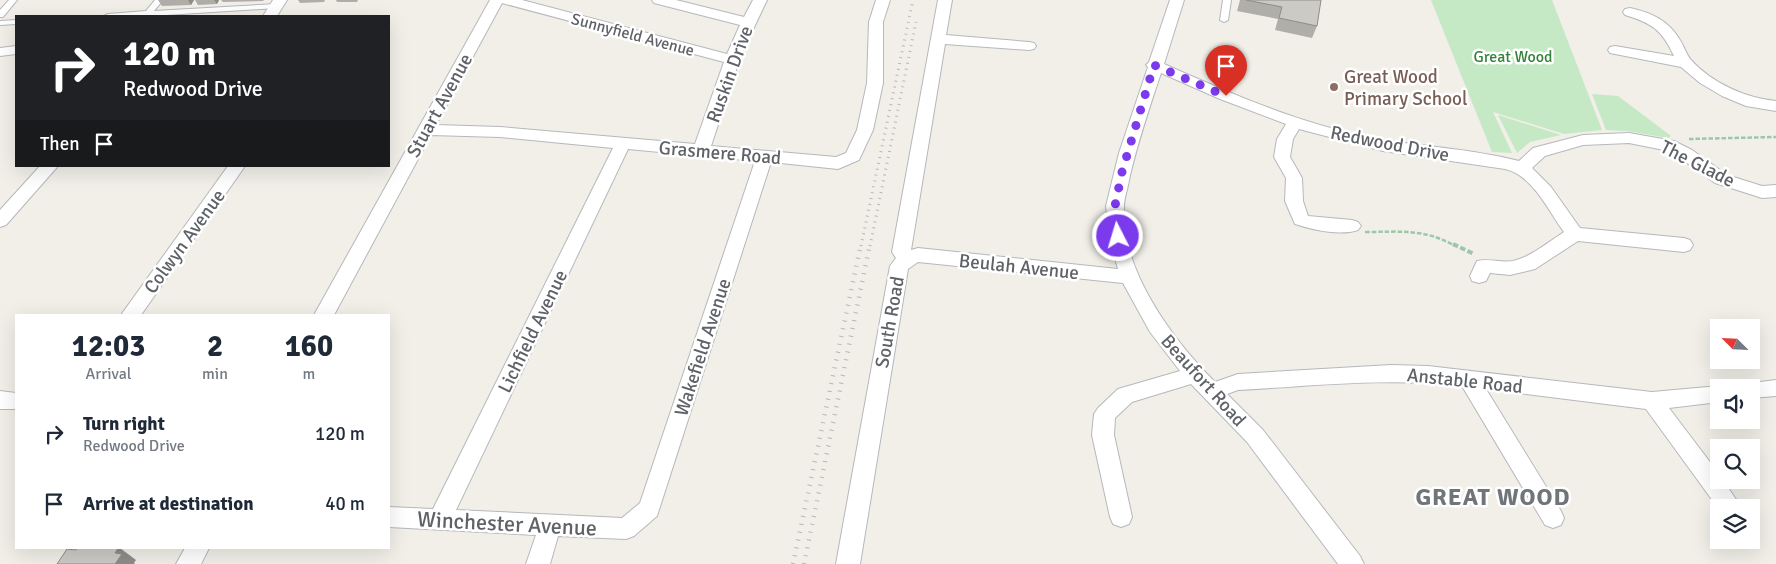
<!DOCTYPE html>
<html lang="en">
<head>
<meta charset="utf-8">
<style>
	body { margin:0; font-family:Signika,sans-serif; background:#f6f6f7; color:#1f2937; height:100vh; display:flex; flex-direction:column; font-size:19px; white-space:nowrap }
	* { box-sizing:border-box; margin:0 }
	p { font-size:16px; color:#747a83 }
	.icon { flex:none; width:28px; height:28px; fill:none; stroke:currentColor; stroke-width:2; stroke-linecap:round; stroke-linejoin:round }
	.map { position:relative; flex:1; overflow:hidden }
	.side { position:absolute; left:15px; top:314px; width:375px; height:235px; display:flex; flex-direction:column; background:#fff; border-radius:0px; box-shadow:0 5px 20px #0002 }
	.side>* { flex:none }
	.guide { position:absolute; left:15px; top:15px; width:375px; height:152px; border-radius:0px; box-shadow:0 5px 20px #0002; background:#202124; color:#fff; overflow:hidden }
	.needle { width:32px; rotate:294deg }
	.buttons { position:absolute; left:1710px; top:319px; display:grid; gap:10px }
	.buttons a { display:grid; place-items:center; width:50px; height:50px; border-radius:0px; background:#fff; box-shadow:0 5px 20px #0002; font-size:25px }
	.pin { position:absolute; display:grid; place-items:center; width:42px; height:42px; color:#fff; margin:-51px -21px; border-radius:50% 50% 50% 0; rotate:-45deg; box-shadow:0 0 5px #0007 }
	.pin .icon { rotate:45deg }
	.me { position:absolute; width:55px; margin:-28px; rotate:355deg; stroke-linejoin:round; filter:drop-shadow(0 0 4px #0008) }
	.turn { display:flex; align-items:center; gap:18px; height:105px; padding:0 25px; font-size:22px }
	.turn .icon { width:65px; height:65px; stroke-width:2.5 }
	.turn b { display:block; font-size:35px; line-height:42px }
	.then { display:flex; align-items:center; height:48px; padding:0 25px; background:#0003; gap:10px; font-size:19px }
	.eta { display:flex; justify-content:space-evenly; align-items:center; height:85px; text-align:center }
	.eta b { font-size:30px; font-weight:700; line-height:35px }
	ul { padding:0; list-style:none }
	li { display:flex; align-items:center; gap:15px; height:70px; padding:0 25px }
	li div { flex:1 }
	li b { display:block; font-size:19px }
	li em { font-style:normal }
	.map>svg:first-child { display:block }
	.green { fill:#c5e8c5 }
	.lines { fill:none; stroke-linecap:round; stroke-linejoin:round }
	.service-casing { stroke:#b5b8bc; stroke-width:2 }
	.minor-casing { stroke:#b5b8bc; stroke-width:2 }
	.path-far1 { stroke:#9cc7a9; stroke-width:2.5; stroke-dasharray:4.5 2; stroke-linecap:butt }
	.path { stroke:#9cc7a9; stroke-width:4; stroke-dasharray:5.5 2.5; stroke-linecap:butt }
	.service { fill:#fff; fill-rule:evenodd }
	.minor { fill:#fff; fill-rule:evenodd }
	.rail-far1 { stroke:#b6b7b8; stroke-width:3; stroke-dasharray:1 5; stroke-linecap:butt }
	.rail { stroke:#b6b7b8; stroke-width:4.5; stroke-dasharray:1 7; stroke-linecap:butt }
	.wall { fill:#afaea9 }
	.shaded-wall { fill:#8f8d8a }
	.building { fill:#cccac5; stroke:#8f8d8a }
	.route { stroke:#7c3aed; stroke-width:9; stroke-dasharray:0 16.2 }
	.education-dot { fill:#8d6e63; stroke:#fff; stroke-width:2 }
	.labels { text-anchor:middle; stroke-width:5; stroke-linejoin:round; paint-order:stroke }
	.far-street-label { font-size:16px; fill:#5f6368; stroke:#fff }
	.far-park-label { font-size:16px; fill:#348238; stroke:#fff }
	.street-label { font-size:19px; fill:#5f6368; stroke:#fff }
	.education-label { font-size:19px; fill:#785e54; stroke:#fff; text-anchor:start }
	.near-street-label { font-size:22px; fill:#5f6368; stroke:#fff }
	.district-label { font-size:24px; font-weight:bold; letter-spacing:1px; fill:#70757a; stroke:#fff }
</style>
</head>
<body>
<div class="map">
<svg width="1776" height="564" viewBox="0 0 1776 564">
	<rect width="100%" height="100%" fill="#f1efe8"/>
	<!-- green -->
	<g class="green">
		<path d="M1431,0H1552L1602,130L1564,134L1493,112L1512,153L1492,152Z"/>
		<path d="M1592,94L1618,96L1671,136L1668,138L1627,131L1606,130Z"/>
		<path d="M1498,115L1561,135L1530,142L1517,153Z"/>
	</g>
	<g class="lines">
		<!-- service casing -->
		<g class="service-casing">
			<g id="service">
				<path d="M9,0H17L3,17H0V10Z"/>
				<path d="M155,0H163L154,11L276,4L280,6L276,8L150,16H104L108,14L146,11Z"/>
				<path d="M1223,0H1231L1228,20L1224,22L1220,20Z"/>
				<path d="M16,20V24L0,25V21Z"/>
			</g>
		</g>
		<!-- minor casing -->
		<g class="minor-casing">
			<g id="minor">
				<path d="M273,0H287L277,16H263Z"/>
				<path d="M490,0H522L727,54L740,25L654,3L652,0H676L744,17L753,0H767L741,55L711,146L836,157L846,153L857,130L867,83L869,22L876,0H890L883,22V83L873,130L859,160L838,169L771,162L657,516L634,536L626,539L558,536L550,564H526L536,535L389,527V507L433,509L613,148L500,137L431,135L334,315H314ZM502,3L724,62L695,144L500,127L436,125ZM628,149L755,161L640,503L622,518L456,510Z"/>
				<path d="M938,0H952L946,35L1029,42L1034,43L1036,46L1034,49L1029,50L945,44L911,250L918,248L1118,269L1109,237L1106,206L1119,153L1148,67L1146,65L1149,62L1170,0H1184L1164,64C1230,93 1297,123 1368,137C1418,147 1470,148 1519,161L1533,148L1583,135L1629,133L1674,141L1692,150L1727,175L1762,186L1776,185V197L1762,198L1756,196L1715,183L1680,158L1664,150L1629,143L1583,145L1545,156L1532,168L1551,187L1580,228L1684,238L1690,240L1693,245L1690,250L1684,252L1578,241L1535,269L1510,275L1490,273L1486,281L1479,283L1472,281L1470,276L1477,261C1489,258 1501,263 1513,261C1531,257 1548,242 1564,232C1549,212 1533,175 1505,169L1383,151L1299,129L1293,139L1290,157L1302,178L1303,201L1308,216L1352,220L1358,222L1361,226L1358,230C1340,236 1313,230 1295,224L1285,201L1286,178L1274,157L1277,139L1286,124L1220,99L1161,73C1149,109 1137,144 1129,180C1128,188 1124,198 1124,206C1120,269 1172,339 1215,382L1238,374L1391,365L1428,366L1652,392L1719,386L1725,388H1719V402L1669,408L1719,474V480H1723L1737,501L1734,508H1718L1646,409L1486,389L1561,511L1564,518L1561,525L1553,528L1545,525L1462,386C1388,377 1313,386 1238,390L1227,394L1263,430L1360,556L1364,564H1338L1247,442L1191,384L1132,402L1115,418L1114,435L1132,517L1129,524L1121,527L1113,524L1110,517L1092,435L1094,414L1098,408L1118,389L1180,371L1150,332L1123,283L918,262L908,269L860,564H836L890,266L896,258L892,252Z"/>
				<path d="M1630,8C1652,13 1668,20 1680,40C1684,46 1686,54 1691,60C1712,83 1745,98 1776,101V111L1746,106L1722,96L1700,83L1681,67L1610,53L1608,50L1610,47L1615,46L1674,56C1662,30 1652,23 1625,15L1623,12L1625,9Z"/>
				<path d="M16,46V54L0,56V48Z"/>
				<path d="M40,166H58L6,225L0,227V210Z"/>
				<path d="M228,166H245L141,315H121Z"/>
				<path d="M1776,380V396L1751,398V388H1742L1744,384Z"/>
				<path d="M0,391L16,393V409H0Z"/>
				<path d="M185,548H209L201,564H176Z"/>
			</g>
		</g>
		<!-- path-far1 -->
		<g class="path-far1">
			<path d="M1689,139L1776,137"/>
			<path d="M1365,232C1399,232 1424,228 1455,246"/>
		</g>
		<!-- path -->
		<path class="path" d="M1453,244L1474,254"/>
		<!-- service -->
		<use href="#service" class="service"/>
		<!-- minor -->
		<use href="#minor" class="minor"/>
		<!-- rail-far1 -->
		<g class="rail-far1">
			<path d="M861,246L913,0"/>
			<path d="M870,246L916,22"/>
		</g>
		<!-- rail -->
		<g class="rail">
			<path d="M793,564L861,244"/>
			<path d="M804,564L870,244"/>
		</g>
	</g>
	<!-- wall -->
	<g class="wall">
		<path d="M158,0H194L191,5L162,6Z"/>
		<path d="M195,0H219L217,4L198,5Z"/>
		<path d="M221,0H264L263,1L223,2Z"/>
		<path d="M298,0H325L324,2L300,3Z"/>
		<path d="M336,0H358L357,2H337Z"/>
		<path d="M1240,0H1321L1317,26L1312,38L1275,30L1278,19L1237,11Z"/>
	</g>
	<!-- shaded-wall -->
	<g class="shaded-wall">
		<path d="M188,0H194L191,5Z"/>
		<path d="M214,0H219L217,4Z"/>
		<path d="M118,548H120L136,560L134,563L135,564H115V553Z"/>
	</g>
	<!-- building -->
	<g class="building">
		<path d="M1246,0H1321L1317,26L1279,18L1282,7Z"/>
		<path d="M77,548H118L115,553L122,554L115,564H57L67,549L76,550Z"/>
	</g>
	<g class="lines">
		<!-- route -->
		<path class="route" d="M1118,236L1115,206L1122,172L1154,65L1226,96"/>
	</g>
	<!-- markers -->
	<circle class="education-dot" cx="1334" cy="87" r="5"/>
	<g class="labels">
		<!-- far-street labels -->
		<g class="far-street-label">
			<text transform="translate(633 34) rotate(15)" y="6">Sunnyfield Avenue</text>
		</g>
		<!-- far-park labels -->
		<g class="far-park-label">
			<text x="1513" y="62">Great Wood</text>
		</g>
		<!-- street labels -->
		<g class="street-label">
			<text transform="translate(729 74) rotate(-70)" y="7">Ruskin Drive</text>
			<text transform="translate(439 105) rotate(-61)" y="7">Stuart Avenue</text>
			<text transform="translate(1390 143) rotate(11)" y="7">Redwood Drive</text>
			<text transform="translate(720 152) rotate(5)" y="7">Grasmere Road</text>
			<text transform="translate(1698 163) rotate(27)" y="7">The Glade</text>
			<text transform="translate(184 241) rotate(-54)" y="7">Colwyn Avenue</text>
			<text transform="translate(1019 266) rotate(6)" y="7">Beulah Avenue</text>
			<text transform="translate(889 322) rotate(-80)" y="7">South Road</text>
			<text transform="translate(532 331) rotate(-64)" y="7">Lichfield Avenue</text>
			<text transform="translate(702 347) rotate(-72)" y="7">Wakefield Avenue</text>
			<text transform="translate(1204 380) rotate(48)" y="7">Beaufort Road</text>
			<text transform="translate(1465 380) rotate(6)" y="7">Anstable Road</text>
		</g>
		<!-- education labels -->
		<g class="education-label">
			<text x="1344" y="83">Great Wood<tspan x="1344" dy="22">Primary School</tspan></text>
		</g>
		<!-- near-street labels -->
		<g class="near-street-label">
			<text transform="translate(507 523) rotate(3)" y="8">Winchester Avenue</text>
		</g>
		<!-- district labels -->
		<g class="district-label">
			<text x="1493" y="505">GREAT WOOD</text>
		</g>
	</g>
</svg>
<div class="buttons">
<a><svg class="needle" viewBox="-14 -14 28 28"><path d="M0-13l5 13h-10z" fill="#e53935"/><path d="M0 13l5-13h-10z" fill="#747a83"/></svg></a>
<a><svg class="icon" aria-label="sound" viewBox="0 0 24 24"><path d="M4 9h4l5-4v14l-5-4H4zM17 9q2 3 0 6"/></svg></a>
<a><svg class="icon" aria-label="search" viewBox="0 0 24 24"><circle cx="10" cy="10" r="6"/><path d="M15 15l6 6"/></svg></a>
<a><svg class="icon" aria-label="layers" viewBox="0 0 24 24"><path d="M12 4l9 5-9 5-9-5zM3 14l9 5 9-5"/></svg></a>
</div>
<div class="pin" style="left:1226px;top:96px;background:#d93025"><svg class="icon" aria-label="arrive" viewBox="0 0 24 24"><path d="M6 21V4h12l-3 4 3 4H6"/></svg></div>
<svg class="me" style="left:1118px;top:236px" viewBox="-20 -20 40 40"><circle r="17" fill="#7c3aed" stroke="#fff" stroke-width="3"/><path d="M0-11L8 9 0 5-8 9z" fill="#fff"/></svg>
<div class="guide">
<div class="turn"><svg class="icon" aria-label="right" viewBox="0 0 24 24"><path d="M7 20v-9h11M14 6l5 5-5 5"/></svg><div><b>120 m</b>Redwood Drive</div></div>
<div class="then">Then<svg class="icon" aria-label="arrive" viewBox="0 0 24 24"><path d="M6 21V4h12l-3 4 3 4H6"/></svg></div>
</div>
<section class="side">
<div class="eta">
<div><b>12:03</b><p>Arrival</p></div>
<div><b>2</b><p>min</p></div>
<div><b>160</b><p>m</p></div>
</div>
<ul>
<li><svg class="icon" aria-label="right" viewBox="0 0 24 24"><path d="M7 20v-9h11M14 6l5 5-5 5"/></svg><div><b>Turn right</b><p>Redwood Drive</p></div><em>120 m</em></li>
<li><svg class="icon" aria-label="arrive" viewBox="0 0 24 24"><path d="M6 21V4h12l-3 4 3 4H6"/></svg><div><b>Arrive at destination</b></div><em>40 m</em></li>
</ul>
</section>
</div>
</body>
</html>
